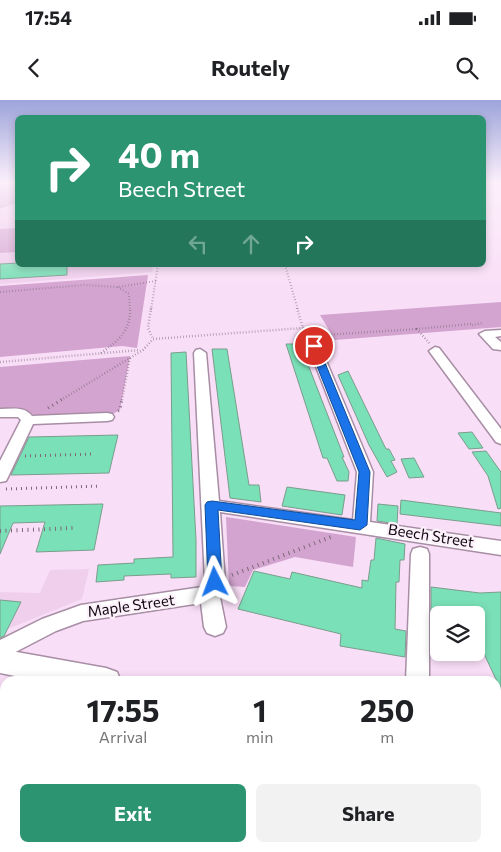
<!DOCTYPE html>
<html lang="en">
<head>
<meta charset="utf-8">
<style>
	body { margin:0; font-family:Commissioner,sans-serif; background:#f2f2f2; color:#202124; height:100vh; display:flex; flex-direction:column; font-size:19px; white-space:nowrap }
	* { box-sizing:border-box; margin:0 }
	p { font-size:16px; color:#757577 }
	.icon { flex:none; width:28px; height:28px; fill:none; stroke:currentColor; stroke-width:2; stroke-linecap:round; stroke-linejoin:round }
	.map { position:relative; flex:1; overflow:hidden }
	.details { position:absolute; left:0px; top:576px; width:501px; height:176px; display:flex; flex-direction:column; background:#fff; border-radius:15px 15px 0 0; box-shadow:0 2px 8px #0003 }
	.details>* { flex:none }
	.hud { position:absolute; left:15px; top:15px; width:471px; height:152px; border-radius:8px; box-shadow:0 2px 8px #0003; background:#2d9471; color:#fff; overflow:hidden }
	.tools { position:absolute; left:430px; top:506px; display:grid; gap:10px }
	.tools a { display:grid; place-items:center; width:55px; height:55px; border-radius:8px; background:#fff; box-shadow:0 2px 8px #0003; font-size:25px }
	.pin { position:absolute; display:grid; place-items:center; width:42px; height:42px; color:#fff; margin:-21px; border:2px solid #fff; border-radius:50%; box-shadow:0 1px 5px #0007 }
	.me { position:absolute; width:55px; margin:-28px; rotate:357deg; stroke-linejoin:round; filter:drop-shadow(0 0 4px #0008) }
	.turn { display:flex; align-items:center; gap:18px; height:105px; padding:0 20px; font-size:22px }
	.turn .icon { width:65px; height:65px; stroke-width:2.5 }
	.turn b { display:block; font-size:35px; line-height:42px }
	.lanes { display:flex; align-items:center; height:48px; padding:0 20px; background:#0003; justify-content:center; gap:25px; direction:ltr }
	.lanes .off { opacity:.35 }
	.eta { display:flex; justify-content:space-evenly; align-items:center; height:85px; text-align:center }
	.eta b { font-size:30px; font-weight:700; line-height:35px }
	.action { display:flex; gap:10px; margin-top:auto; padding:10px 20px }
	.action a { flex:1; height:58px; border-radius:8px; background:#2d9471; color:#fff; font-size:20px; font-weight:700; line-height:58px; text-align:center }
	.action a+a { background:#f2f2f2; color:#202124 }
	.status { display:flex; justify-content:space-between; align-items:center; height:35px; padding:0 25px; background:#fff; direction:ltr }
	.status svg { height:14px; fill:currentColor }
	header { display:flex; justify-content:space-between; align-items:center; height:65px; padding:0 20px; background:#fff; font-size:22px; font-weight:700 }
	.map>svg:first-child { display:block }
	.built { fill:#f0cfed }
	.green { fill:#d4a4d0 }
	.building { fill:#7ae0b7; stroke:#7a9d8d }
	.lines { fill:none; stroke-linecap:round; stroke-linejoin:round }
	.minor-casing { stroke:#a78ea5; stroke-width:3 }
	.major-casing { stroke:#a78ea5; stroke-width:3 }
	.path-far5 { stroke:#7c6a7a; stroke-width:1; stroke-dasharray:0.5 2; stroke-linecap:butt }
	.path-far4 { stroke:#7c6a7a; stroke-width:2; stroke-dasharray:0.5 2.5; stroke-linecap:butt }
	.path-far3 { stroke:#7c6a7a; stroke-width:2.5; stroke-dasharray:0.5 2.5; stroke-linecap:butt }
	.path-far2 { stroke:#7c6a7a; stroke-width:3; stroke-dasharray:1 4; stroke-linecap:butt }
	.path-far1 { stroke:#7c6a7a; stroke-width:4; stroke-dasharray:1 4.5; stroke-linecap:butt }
	.path { stroke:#7c6a7a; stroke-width:5; stroke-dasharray:2 5.5; stroke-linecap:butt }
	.minor { fill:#fff; fill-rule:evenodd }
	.major { fill:#fff; fill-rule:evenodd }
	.route { fill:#1a73e8; stroke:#114b97 }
	.labels { text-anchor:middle; stroke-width:4.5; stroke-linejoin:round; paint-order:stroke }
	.street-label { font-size:15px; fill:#120911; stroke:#fcf1fb }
</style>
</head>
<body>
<div class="status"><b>17:54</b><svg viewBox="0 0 49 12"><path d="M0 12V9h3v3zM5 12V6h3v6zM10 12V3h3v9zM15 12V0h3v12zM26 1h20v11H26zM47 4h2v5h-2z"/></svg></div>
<header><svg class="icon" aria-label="back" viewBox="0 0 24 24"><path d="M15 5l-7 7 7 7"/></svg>Routely<svg class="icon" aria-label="search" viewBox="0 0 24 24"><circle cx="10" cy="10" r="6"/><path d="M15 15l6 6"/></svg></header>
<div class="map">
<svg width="501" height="752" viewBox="0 0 501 752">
	<rect width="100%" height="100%" fill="#f9def7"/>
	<!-- built -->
	<g class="built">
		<path d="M17,103L18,165H153L152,172L0,184V110Z"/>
		<path d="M89,469L82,499L0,532V492L40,493L50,470Z"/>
	</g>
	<!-- green -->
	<g class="green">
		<path d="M0,83H17V103L0,109Z"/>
		<path d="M17,128V152L0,153V129Z"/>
		<path d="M148,175L137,248L122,246L0,257V186Z"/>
		<path d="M501,202V227L335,240L320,215Z"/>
		<path d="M130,256L120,310L107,317L35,315L7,308L0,310V267Z"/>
		<path d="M226,417L356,437L353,467L295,457L253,470L245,487L229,486Z"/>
		<path d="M496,653H501V752H428V748H496Z"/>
	</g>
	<!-- building -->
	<g class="building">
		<path d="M18,163V165H67V175L0,179V164Z"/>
		<path d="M286,244H300L344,357H342L349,372L348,381H337L327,358H323Z"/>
		<path d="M212,249H227L249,385H259L261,402L230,398Z"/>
		<path d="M186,252L196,440V477L171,478V474L124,476V480L96,482L98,465L134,463V459L173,457L171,253Z"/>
		<path d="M348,271L386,349H389L395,360L391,361L397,372L387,377L369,345L338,275Z"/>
		<path d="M472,332L483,348L469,349L458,333Z"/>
		<path d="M118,335L109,373L11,375L29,337Z"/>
		<path d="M486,351L501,372V408L498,409L488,376L472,352Z"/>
		<path d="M414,358L424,377L409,378L401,359Z"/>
		<path d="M287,387L345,395L342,415L282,406Z"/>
		<path d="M401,400L501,413V426L400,414Z"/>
		<path d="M103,404L94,450L36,452L45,422L13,423L0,454V406Z"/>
		<path d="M378,404L398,406L397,424L377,421Z"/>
		<path d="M376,438L405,444L404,460H400L399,482H396L395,529L406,531L405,557L340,546L341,534L238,509L254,471L290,479L292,472L362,488V480L368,481L371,460H374Z"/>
		<path d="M431,487L480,493L501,492V590L478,541H476V515H431Z"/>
		<path d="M0,500L21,502L4,536L0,538Z"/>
	</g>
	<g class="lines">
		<!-- minor casing -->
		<g class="minor-casing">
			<g id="minor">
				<path d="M501,230V236L495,237L501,242V250L493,249L479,234L485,231Z"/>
				<path d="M314,242L320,246L373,372L370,422L501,441V455L220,412L225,482L219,492L226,527L223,533L215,536L207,533L204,527L201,503L83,521L56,531L0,560V540L42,519L81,505L202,487L205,481L194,253L196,250L200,249L206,253L219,401L353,420L357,372L308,246Z"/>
				<path d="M435,247L439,248L501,329V344L496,342L429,251Z"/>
				<path d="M0,309C12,309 24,306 32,316L107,313L112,314L114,317L112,320L107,321L33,324L8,377L6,381L0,382V361L21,320L18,317H0Z"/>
				<path d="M420,447L427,449L429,454V581H406L411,454L413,449Z"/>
				<path d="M496,591L501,592V614L496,613Z"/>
			</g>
		</g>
		<!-- major casing -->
		<g class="major-casing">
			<g id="major">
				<path d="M0,549L106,568L117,572L121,581H40L0,573Z"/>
				<path d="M496,642L501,643V675L496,674Z"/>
			</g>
		</g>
		<!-- path-far5 -->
		<path class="path-far5" d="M0,91L18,90"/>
		<!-- path-far4 -->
		<g class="path-far4">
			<path d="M285,165L298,210"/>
			<path d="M118,187L129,194L130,210"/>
			<path d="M0,192L85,185L118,187L156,181"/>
			<path d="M151,210L158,165"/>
		</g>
		<!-- path-far3 -->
		<g class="path-far3">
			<path d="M151,208L148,228L153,239"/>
			<path d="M297,208L303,228L309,238"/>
			<path d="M472,225L483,223"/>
			<path d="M429,243L417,229L471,224"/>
			<path d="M101,253C118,241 131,231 130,208"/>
			<path d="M0,262L140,250"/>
			<path d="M61,300L143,250L153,239L303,228L324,235L417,229"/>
			<path d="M122,300L130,257"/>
		</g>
		<!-- path-far2 -->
		<g class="path-far2">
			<path d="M48,308L63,299"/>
			<path d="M118,311L120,310L122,299"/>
			<path d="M25,356L94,354"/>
			<path d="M6,389L101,386"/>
		</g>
		<!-- path-far1 -->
		<g class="path-far1">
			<path d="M0,431L74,428"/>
			<path d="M232,475L331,437"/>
		</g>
		<!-- path -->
		<path class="path" d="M496,709L501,713"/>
		<!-- minor -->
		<use href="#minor" class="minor"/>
		<!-- major -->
		<use href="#major" class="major"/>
	</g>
	<!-- sky -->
	<linearGradient id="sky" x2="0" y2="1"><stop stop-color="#9da4db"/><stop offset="0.44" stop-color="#fcf0fb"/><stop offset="1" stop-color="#fcf0fb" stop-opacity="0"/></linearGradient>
	<rect width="501" height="188" fill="url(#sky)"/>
	<!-- route -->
	<path class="route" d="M314,244L318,246L370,372L367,425L360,430L218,410L222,482L220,486L215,487L210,486L208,482L205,405L207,402L212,401L355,420L359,372L309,246Z"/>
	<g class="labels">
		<!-- street labels -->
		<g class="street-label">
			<text transform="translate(431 436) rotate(9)" y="5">Beech Street</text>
			<text transform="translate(131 506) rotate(-8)" y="5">Maple Street</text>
		</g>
	</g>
</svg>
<div class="tools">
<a><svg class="icon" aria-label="layers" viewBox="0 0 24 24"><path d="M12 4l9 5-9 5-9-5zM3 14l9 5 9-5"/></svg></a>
</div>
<div class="pin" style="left:314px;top:246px;background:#d93025"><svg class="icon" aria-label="arrive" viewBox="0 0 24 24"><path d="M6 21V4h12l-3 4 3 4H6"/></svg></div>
<svg class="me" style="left:215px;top:482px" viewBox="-20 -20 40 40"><path d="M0-17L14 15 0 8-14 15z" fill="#1a73e8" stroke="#fff" stroke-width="4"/></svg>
<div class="hud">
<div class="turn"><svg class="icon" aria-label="right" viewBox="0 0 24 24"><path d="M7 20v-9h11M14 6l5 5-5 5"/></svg><div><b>40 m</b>Beech Street</div></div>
<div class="lanes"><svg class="icon off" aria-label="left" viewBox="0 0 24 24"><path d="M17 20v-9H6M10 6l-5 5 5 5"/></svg><svg class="icon off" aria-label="ahead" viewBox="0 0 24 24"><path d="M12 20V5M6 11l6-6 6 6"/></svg><svg class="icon" aria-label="right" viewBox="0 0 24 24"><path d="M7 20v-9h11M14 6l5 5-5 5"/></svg></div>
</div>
<section class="details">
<div class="eta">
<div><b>17:55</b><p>Arrival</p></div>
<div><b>1</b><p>min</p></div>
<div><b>250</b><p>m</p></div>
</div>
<div class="action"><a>Exit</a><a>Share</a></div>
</section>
</div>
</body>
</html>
